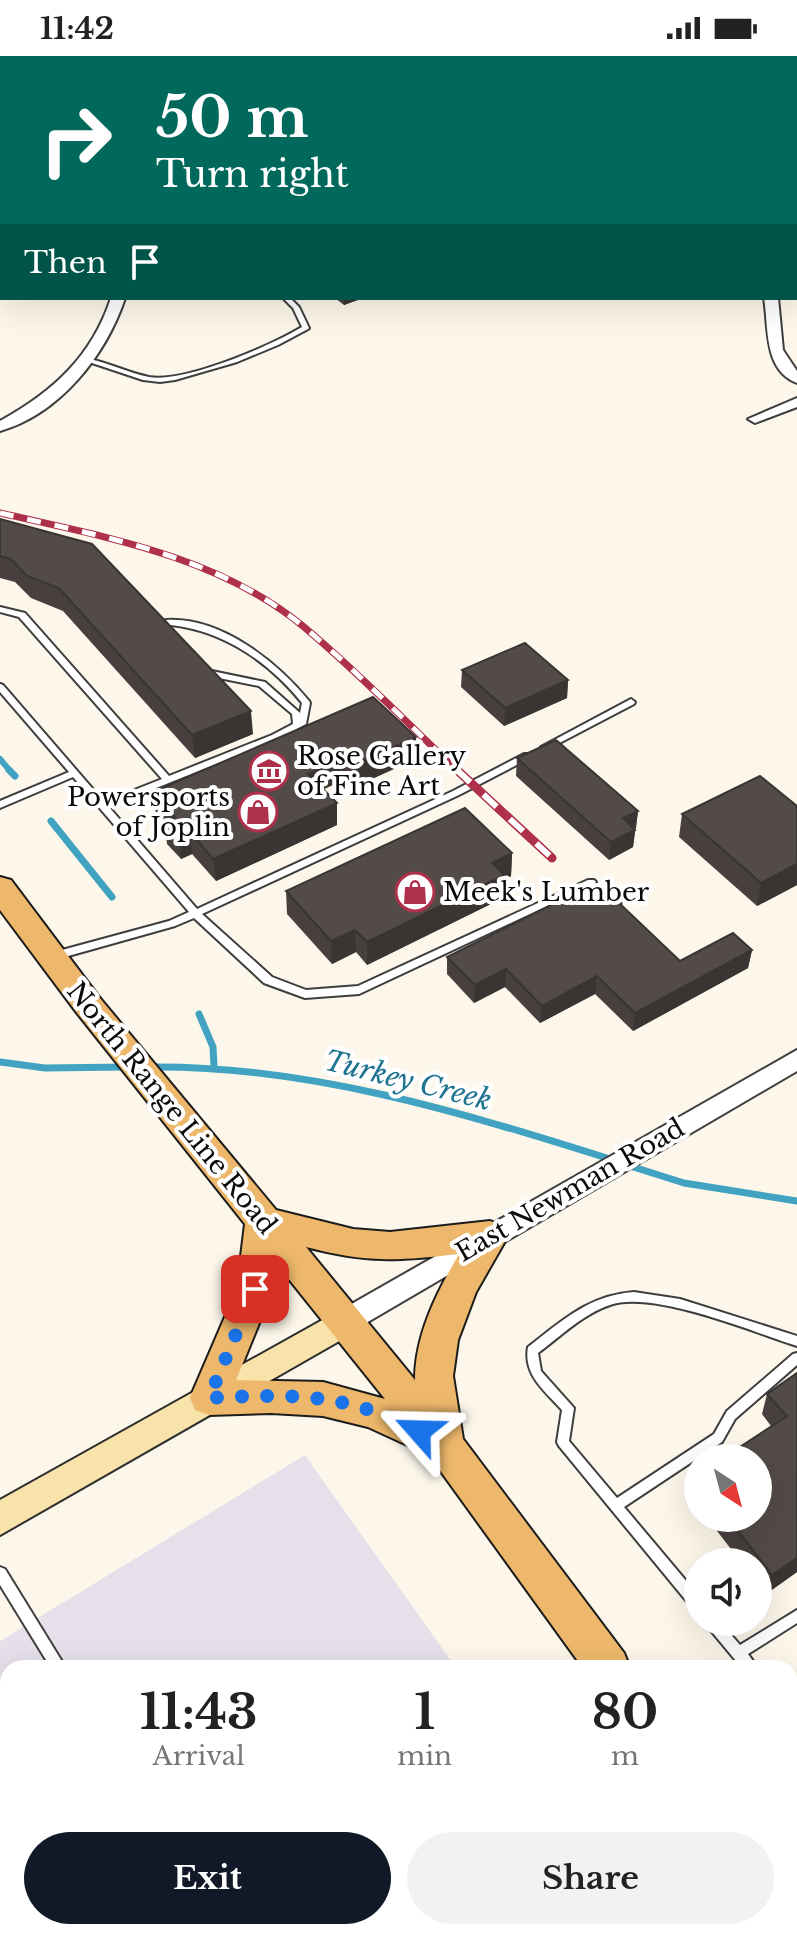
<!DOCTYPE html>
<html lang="en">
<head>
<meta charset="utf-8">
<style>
	body { margin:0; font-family:"Libre Baskerville",serif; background:#f2f2f2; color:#222; height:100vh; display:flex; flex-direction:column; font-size:30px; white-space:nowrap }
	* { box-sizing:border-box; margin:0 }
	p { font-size:26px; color:#767676 }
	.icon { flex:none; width:44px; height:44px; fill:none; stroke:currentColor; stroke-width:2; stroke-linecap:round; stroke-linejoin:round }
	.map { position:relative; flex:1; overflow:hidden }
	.panel { position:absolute; left:0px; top:1604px; width:798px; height:280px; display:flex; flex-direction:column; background:#fff; border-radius:24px 24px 0 0; box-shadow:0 8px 32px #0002 }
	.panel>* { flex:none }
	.guide { position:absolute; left:0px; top:0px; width:798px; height:244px; box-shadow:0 8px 32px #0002; background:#00695c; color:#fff; overflow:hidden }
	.needle { width:52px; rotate:144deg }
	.controls { position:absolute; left:684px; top:1388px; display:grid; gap:16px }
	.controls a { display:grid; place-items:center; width:88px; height:88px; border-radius:50%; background:#fff; box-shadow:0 8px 32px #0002; font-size:40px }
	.pin { position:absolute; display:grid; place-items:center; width:68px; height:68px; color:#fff; margin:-34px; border-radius:16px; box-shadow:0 4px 12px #0006 }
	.me { position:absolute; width:88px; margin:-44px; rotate:295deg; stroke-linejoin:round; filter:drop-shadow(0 0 6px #0008) }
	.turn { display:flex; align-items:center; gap:28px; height:168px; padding:0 24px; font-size:36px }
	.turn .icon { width:104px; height:104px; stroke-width:2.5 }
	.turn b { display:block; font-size:56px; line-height:68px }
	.then { display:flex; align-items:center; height:76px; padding:0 24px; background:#0003; gap:16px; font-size:30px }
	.eta { display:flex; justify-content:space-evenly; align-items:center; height:136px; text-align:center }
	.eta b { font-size:48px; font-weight:800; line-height:56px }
	.cta { display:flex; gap:16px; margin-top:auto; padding:16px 24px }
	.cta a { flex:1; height:92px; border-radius:48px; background:#111827; color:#fff; font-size:32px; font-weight:800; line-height:92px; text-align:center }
	.cta a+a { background:#f2f2f2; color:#222 }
	.status { display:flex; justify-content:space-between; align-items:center; height:56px; padding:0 40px; background:#fff; direction:ltr }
	.status svg { height:22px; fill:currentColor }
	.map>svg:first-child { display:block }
	.industrial { fill:#e7e0ea }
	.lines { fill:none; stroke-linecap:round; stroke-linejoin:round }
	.stream-far1 { stroke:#41a3c1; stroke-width:6 }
	.stream { stroke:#41a3c1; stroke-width:7 }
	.service-casing { stroke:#3e3e3e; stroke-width:4 }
	.minor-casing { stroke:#3e3e3e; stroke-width:4 }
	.tertiary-casing { stroke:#3e3e3e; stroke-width:4 }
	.secondary-casing { stroke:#2d2d2d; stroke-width:4 }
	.primary-casing { stroke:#1c1c1c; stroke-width:4 }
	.service { fill:#fff; fill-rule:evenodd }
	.minor { fill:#fff; fill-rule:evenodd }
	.tertiary { fill:#fff; fill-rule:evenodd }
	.secondary { fill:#f8e3ab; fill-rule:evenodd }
	.primary { fill:#edb86b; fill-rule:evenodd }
	.rail-far1-casing { stroke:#af304b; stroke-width:7 }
	.rail-casing { stroke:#af304b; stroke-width:9 }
	.rail-far1 { stroke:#fff; stroke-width:5; stroke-dasharray:14; stroke-linecap:butt }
	.rail { stroke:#fff; stroke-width:6; stroke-dasharray:18; stroke-linecap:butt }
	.wall { fill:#47403e }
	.shaded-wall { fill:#3a3432 }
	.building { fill:#534b48; stroke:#3a3432; stroke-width:2 }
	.route { stroke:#1a73e8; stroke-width:14; stroke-dasharray:0 25.2 }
	.labels { text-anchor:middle; stroke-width:8; stroke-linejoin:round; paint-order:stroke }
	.poi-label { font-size:26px; fill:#0b0b0b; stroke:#fff; text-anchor:start }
	.street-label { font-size:26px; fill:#0b0b0b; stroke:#fff }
	.water-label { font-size:28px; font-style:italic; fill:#207391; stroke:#fff }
</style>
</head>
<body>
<div class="status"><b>11:42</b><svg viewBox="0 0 49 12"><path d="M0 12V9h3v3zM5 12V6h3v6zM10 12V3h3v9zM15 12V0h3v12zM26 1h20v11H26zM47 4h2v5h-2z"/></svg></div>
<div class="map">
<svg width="797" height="1884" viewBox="0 0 797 1884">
	<rect width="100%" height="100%" fill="#fdf7eb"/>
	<!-- industrial -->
	<path class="industrial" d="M305,1399L456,1612H8V1876H644L650,1884H0V1585Z"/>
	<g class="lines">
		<!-- stream-far1 -->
		<path class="stream-far1" d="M0,703L11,716"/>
		<!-- stream -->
		<g class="stream">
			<path d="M9,714L15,720"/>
			<path d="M51,765L112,841"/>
			<path d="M199,958L213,991L214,1010"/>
			<path d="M0,1006L45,1012L128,1011"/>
			<path d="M148,1011C309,1009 464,1057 616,1105"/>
			<path d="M627,1109L684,1127L797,1145"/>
		</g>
		<!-- service casing -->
		<g class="service-casing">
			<g id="service">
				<path d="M283,242H290L299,251L309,272L308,273L278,289L237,306L175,324L160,326L143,324L86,305L89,303C110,307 128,317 149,321C185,327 270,290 302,271L293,252Z"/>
				<path d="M0,551L25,557L169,720L272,679L293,668L292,658L259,630L204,619V615L207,614L265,626L300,657L302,647C269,606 224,575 171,569L167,572L169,575L168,577H162L158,572L166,564C221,561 276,605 309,645L310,647L306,668L278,683L109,751L197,853L453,735L524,698H530L531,700L530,702L459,739L202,858L272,921L306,934L358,930L588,824H594L596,826L594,828L359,938L305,942L264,927L194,862L175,870L54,904L51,903L49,900L51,897L169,865L189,856L73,721L0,752V745L69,716L0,636V628L3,629L104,746L162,723L19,561L0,556Z"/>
				<path d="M631,643L635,646L634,648L548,693H542L541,691Z"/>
				<path d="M634,1236L680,1243L797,1280V1290C753,1276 653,1234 610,1249C583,1258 561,1280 538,1297L541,1315L574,1352L569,1385L617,1442L714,1378L727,1355L793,1298L797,1297V1309L735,1363L722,1386L624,1451L698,1539V1555L693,1553L559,1390L557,1386L562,1354C545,1335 523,1319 528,1291C562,1265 589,1239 634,1236Z"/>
				<path d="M0,1511L5,1513L66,1612H51L0,1529Z"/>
				<path d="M797,1554V1567L748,1598L758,1612H742L707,1570L705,1566H720L740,1589Z"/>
				<path d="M790,1652L797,1657V1675L790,1670Z"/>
				<path d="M189,1876H204L208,1884H193Z"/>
			</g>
		</g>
		<!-- minor casing -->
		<g class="minor-casing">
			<g id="minor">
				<rect x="167" y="0" width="10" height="2"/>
				<path d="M380,0H392L393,2H381Z"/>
				<path d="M606,0H619L620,2H607Z"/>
				<path d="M797,155V163L796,164V156Z"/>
				<path d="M111,242H125C106,299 60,358 0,375V365C53,336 92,300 111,242Z"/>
				<path d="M764,242H778L783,294L797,315V327C763,314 769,271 764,242Z"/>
				<path d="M797,342V351L755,367L748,363Z"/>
			</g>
		</g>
		<!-- tertiary casing -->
		<g class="tertiary-casing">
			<path id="tertiary" d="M797,994V1015L354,1274L344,1278L334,1274L330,1266L334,1258Z"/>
		</g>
		<!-- secondary casing -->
		<g class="secondary-casing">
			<path id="secondary" d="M344,1252L355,1256L360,1266L355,1276L0,1479V1444Z"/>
		</g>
		<!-- primary casing -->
		<g class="primary-casing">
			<g id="primary">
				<path d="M0,821L11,824L99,941L276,1154L353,1173L390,1176L490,1165L503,1170L508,1180L476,1236L458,1284L453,1320L463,1383L624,1597L630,1612H583L429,1399L368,1371L323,1360L271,1357L209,1359L195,1354L190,1342L237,1233L245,1168L77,957L0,854ZM306,1191C368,1207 396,1205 459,1198C437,1236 415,1279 415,1324ZM276,1207L385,1343L323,1326L236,1324L273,1233Z"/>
				<path d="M790,1834L797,1837V1884H785L776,1876H790Z"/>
			</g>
		</g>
		<!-- service -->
		<use href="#service" class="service"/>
		<!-- minor -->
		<use href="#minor" class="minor"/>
		<!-- tertiary -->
		<use href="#tertiary" class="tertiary"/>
		<!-- secondary -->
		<use href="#secondary" class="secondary"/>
		<!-- primary -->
		<use href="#primary" class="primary"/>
		<!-- rail-far1 casing -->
		<g class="rail-far1-casing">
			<path id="rail-far1" d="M0,457C105,481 218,500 304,571C358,616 408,668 459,716"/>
		</g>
		<!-- rail casing -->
		<g class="rail-casing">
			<path id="rail" d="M457,714L552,802"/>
		</g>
		<!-- rail-far1 -->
		<use href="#rail-far1" class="rail-far1"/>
		<!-- rail -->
		<use href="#rail" class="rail"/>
	</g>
	<!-- wall -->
	<g class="wall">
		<path d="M335,242H363L344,249Z"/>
		<path d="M0,463L253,678L195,702L63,555L31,542L15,526L0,522Z"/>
		<path d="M462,614L568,624L567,642L504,670L461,631Z"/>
		<path d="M373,641L416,703L354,731L346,723L323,733L337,747V769L216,825L192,798L181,803L167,788L165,768L156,758L153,736Z"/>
		<path d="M517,702L638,755L633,791L609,804L516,720Z"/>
		<path d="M797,750V829L757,850L679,781L682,758Z"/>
		<path d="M512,797L511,820L504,824L503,842L367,909L356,896L332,908L287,858L286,835Z"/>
		<path d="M623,843L622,851L680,905L752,894L748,912L633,975L595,938L540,967L505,931L474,947L447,918V901Z"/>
		<path d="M797,1317V1516L766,1538L758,1528V1506H741L707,1462H758L771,1370L762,1358L767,1338Z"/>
		<path d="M698,1419V1451L690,1440L695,1421Z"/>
		<path d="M540,1876H660L666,1884H545Z"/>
	</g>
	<!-- shaded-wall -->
	<g class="shaded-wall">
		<path d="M344,242H363L344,249Z"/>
		<path d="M568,624L567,642L504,670L505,652Z"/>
		<path d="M251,655L253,678L195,702L192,679Z"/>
		<path d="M416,681V703L354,731L353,709Z"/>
		<path d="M345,701L346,723L309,740L308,718Z"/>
		<path d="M337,747V769L216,825L213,803Z"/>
		<path d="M638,755L636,772L621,780L623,762Z"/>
		<path d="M635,774L633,791L609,804L611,786Z"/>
		<path d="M190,776L192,798L181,803L178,781Z"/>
		<path d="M512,797L511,820L504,824L503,842L367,909V886L492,807Z"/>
		<path d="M797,808V829L757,850L761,827Z"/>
		<path d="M355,874L356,896L332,908L331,885Z"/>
		<path d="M752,894L748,912L633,975L635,957Z"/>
		<path d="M506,913L505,931L474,947L475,929Z"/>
		<path d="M597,920L595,938L540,967L542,950Z"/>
		<path d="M797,1502V1516L766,1538L772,1519Z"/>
	</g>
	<!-- building -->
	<g class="building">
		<path d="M0,463L92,488L251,655L192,679L59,532L27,520L11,503L0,500Z"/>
		<path d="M525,587L568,624L505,652L462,614Z"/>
		<path d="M373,641L416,681L353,709L345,701L308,718L337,747L213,803L190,776L178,781L165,766L175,761L153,736Z"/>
		<path d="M556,684L638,755L623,762L635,774L611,786L517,702Z"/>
		<path d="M760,720L797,750V808L761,827L682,758Z"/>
		<path d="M465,752L512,797L492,807L504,819L367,886L355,874L331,885L286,835Z"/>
		<path d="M589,830L596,836L608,830L623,843L618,846L680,905L733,877L752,894L635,957L597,920L542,950L506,913L475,929L447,901Z"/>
		<path d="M797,1317V1502L772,1519L728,1462H758V1402H723L787,1360L767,1338Z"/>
		<path d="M8,1703V1754L0,1738V1707Z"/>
		<path d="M8,1839V1856L2,1842Z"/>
		<path d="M61,1876H117L120,1883L64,1884Z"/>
		<path d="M553,1876H660L666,1884H558Z"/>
	</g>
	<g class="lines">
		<!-- route -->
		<path class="route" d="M255,1233L209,1342C292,1338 343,1336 419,1375"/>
	</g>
	<!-- icons -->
	<defs>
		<g id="museum-ring" transform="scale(2)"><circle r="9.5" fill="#fff" stroke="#af304b" stroke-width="1.5"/><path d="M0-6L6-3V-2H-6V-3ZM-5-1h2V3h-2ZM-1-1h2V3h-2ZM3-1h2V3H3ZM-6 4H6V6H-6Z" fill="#af304b"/></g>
		<g id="shop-ring" transform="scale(2)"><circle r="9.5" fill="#fff" stroke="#af304b" stroke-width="1.5"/><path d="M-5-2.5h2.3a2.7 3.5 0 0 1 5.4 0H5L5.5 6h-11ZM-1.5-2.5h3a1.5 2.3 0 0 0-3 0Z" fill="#af304b"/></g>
	</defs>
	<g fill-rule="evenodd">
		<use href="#museum-ring" x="269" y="715"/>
		<use href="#shop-ring" x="258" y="756"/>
		<use href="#shop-ring" x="415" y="836"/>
	</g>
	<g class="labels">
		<!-- poi labels -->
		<g class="poi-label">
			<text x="297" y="709">Rose Gallery<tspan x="297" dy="30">of Fine Art</tspan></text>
			<text x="230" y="750" text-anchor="end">Powersports<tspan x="230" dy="30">of Joplin</tspan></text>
			<text x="443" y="845">Meek's Lumber</text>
		</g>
		<!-- street labels -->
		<g class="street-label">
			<text transform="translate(172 1052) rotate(51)" y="9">North Range Line Road</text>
			<text transform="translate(570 1134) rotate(-30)" y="9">East Newman Road</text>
		</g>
		<!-- water labels -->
		<g class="water-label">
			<text transform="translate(408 1024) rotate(14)" y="10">Turkey Creek</text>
		</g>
	</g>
</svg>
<div class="controls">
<a><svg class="needle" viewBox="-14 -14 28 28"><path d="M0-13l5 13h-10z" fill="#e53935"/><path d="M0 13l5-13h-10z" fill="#767676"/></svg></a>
<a><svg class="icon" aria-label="sound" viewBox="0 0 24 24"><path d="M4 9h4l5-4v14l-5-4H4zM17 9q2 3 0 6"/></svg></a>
</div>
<div class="pin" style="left:255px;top:1233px;background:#d93025"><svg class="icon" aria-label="arrive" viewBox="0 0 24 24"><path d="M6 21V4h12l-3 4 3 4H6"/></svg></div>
<svg class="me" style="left:419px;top:1375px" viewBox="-20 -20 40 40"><path d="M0-17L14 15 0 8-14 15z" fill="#1a73e8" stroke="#fff" stroke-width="4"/></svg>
<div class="guide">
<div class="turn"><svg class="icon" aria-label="right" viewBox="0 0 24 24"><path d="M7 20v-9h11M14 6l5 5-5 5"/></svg><div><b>50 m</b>Turn right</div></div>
<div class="then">Then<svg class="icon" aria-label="arrive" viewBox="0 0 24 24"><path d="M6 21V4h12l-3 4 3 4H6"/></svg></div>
</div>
<section class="panel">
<div class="eta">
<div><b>11:43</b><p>Arrival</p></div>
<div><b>1</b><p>min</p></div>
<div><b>80</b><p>m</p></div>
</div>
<div class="cta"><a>Exit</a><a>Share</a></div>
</section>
</div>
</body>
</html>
